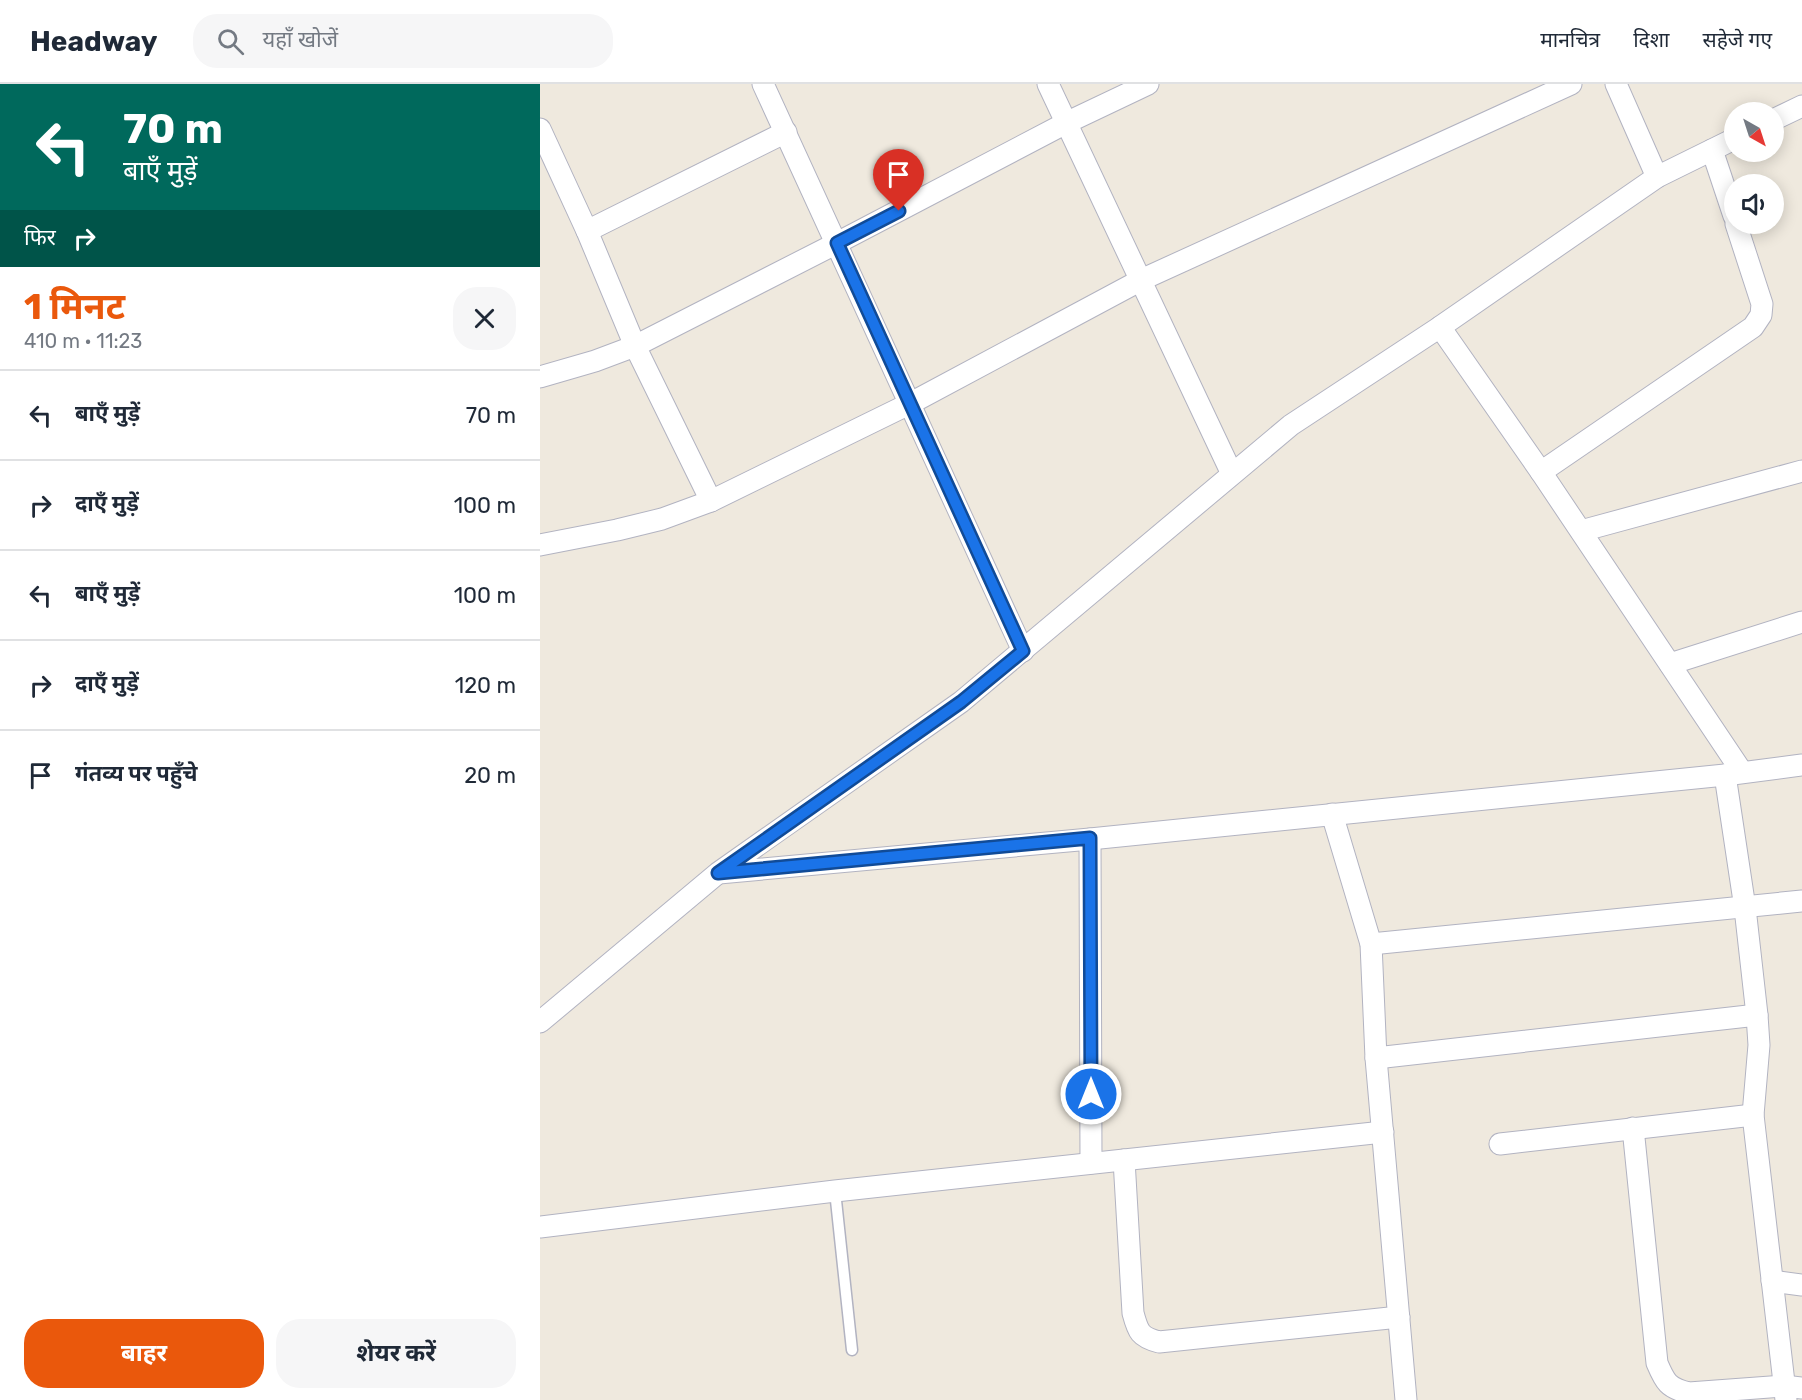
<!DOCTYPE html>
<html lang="hi">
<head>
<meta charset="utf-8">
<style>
	body { margin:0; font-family:Rubik,"Noto Sans Devanagari",sans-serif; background:#f6f6f7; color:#1f2937; height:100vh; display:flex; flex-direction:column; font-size:22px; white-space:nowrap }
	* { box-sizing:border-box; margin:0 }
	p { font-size:20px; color:#747a83 }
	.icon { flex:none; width:33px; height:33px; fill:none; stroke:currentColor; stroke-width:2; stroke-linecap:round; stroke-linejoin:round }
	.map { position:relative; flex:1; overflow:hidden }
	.details { display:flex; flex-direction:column; background:#fff; width:540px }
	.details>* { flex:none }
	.top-card { background:#00695c; color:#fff; overflow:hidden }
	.needle { width:39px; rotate:141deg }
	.fabs { position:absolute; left:1184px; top:18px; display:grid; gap:12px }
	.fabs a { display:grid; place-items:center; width:60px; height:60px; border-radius:50%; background:#fff; box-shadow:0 3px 15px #0003; font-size:30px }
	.pin { position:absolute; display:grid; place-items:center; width:51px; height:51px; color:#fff; margin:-62px -26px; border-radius:50% 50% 50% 0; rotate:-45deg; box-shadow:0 0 6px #0007 }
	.pin .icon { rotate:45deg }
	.me { position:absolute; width:66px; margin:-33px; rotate:0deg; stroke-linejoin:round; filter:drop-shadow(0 0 4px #0008) }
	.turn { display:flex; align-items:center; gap:21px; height:126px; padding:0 24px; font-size:27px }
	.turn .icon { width:78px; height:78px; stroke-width:2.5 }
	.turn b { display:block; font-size:42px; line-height:51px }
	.then { display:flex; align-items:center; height:57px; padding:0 24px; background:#0003; gap:12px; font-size:22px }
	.round { display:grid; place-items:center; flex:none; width:63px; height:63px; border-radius:24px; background:#f6f6f7 }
	.headline { display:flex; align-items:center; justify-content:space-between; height:102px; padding:0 24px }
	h1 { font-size:36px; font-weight:700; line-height:45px; color:#ea580c }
	.primary-button { display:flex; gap:12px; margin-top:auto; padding:12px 24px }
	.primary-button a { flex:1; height:69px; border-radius:24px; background:#ea580c; color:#fff; font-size:24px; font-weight:700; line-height:69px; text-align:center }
	.primary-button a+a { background:#f6f6f7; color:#1f2937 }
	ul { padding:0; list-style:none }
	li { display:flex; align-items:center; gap:18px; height:90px; padding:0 24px; border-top:2px solid #e0e1e3 }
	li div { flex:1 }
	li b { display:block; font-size:22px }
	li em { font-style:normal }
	header { display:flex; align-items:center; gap:36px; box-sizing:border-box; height:84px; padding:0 30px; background:#fff; border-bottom:2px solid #e0e1e3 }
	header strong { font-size:28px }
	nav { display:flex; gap:33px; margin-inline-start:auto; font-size:21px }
	.search { width:420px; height:54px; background:#f6f6f7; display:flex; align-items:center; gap:15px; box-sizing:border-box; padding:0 21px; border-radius:24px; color:#747a83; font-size:22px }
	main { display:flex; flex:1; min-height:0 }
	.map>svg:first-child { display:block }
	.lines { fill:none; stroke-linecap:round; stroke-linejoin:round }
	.service-casing { stroke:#b2b3c1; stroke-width:13 }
	.minor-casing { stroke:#b2b3c1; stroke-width:23 }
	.service { stroke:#fff; stroke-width:10 }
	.minor { stroke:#fff; stroke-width:21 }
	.route-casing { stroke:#114b97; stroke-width:15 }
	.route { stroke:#1a73e8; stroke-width:10 }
</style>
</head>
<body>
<header>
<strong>Headway</strong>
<div class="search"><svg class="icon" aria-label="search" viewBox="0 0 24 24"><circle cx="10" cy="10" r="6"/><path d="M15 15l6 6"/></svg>यहाँ खोजें</div>
<nav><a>मानचित्र</a><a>दिशा</a><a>सहेजे गए</a></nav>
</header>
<main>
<section class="details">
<div class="top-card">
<div class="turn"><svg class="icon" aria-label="left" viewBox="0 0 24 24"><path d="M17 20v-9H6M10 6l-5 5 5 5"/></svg><div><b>70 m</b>बाएँ मुड़ें</div></div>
<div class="then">फिर<svg class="icon" aria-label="right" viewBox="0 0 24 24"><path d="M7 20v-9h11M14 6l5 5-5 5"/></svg></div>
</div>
<div class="headline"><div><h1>1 मिनट</h1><p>410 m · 11:23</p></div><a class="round"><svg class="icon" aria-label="close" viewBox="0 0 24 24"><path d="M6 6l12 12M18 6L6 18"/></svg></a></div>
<ul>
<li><svg class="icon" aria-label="left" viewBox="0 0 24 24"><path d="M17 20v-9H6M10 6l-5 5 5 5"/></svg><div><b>बाएँ मुड़ें</b></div><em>70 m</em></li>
<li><svg class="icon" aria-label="right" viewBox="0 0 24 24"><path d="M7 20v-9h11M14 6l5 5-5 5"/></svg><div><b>दाएँ मुड़ें</b></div><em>100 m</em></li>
<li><svg class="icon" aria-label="left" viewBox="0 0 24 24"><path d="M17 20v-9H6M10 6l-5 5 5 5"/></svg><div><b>बाएँ मुड़ें</b></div><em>100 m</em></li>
<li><svg class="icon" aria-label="right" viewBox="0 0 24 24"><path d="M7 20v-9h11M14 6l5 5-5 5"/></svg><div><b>दाएँ मुड़ें</b></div><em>120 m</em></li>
<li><svg class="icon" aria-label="arrive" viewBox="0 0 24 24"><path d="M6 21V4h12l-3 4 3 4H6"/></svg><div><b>गंतव्य पर पहुँचे</b></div><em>20 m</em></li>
</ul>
<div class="primary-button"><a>बाहर</a><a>शेयर करें</a></div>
</section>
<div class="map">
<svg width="1262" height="1316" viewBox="0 0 1262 1316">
	<rect width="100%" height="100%" fill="#efe9de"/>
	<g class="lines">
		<!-- service casing -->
		<g class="service-casing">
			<path id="service" d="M295,1107L312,1266"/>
		</g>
		<!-- minor casing -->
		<g class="minor-casing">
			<g id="minor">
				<path d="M223,0L483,567"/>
				<path d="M508,0L692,390"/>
				<path d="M1076,0L1117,93"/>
				<path d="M1233,36L1262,22"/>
				<path d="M0,45L47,147L95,262L171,417"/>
				<path d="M1172,66L1194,132"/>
				<path d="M47,147L246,48"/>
				<path d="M900,243L1001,388L1202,688"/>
				<path d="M0,293L55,277L95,262L297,159L526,39L608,0"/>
				<path d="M1001,388L1213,243L1221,231L1222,220L1196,140"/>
				<path d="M1041,447L1262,387"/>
				<path d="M0,461L77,446L122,435L171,417L371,319L601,196L1031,0"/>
				<path d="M1130,580L1262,538"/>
				<path d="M1185,691L1205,824L1217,931L1219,961L1213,1031L1246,1316"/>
				<path d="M792,730L831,860L836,974L866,1316"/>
				<path d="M550,755L551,1079"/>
				<path d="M179,789L550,755L1185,691L1262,681"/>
				<path d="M831,860L1262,817"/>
				<path d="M0,938L178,789L421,618L751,341L900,243L1117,93L1194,55"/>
				<path d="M836,974L1217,931"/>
				<path d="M1093,1044L1117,1279C1125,1298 1128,1304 1149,1309L1244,1302L1262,1304"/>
				<path d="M960,1060L1213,1031"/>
				<path d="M584,1076L593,1229C598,1248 600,1253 619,1258L859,1233"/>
				<path d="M0,1143L295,1107L843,1048"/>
				<path d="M1232,1197L1262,1201"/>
			</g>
		</g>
		<!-- service -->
		<use href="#service" class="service"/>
		<!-- minor -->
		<use href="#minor" class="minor"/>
	</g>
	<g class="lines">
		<!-- route casing -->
		<g class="route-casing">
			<path id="route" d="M359,127L297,159L483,567L421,618L178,789L550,754L551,1010"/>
		</g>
		<!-- route -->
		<use href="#route" class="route"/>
	</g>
</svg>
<div class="fabs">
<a><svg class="needle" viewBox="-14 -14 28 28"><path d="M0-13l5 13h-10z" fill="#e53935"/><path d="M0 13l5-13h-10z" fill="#747a83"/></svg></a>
<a><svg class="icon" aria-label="sound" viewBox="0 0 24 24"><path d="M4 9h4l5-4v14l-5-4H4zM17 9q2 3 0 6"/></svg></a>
</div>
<div class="pin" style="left:359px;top:127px;background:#d93025"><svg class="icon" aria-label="arrive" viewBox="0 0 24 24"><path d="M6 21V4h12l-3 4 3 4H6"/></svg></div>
<svg class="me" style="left:551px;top:1010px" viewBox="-20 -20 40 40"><circle r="17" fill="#1a73e8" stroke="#fff" stroke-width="3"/><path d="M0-11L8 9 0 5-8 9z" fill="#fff"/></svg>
</div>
</main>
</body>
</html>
